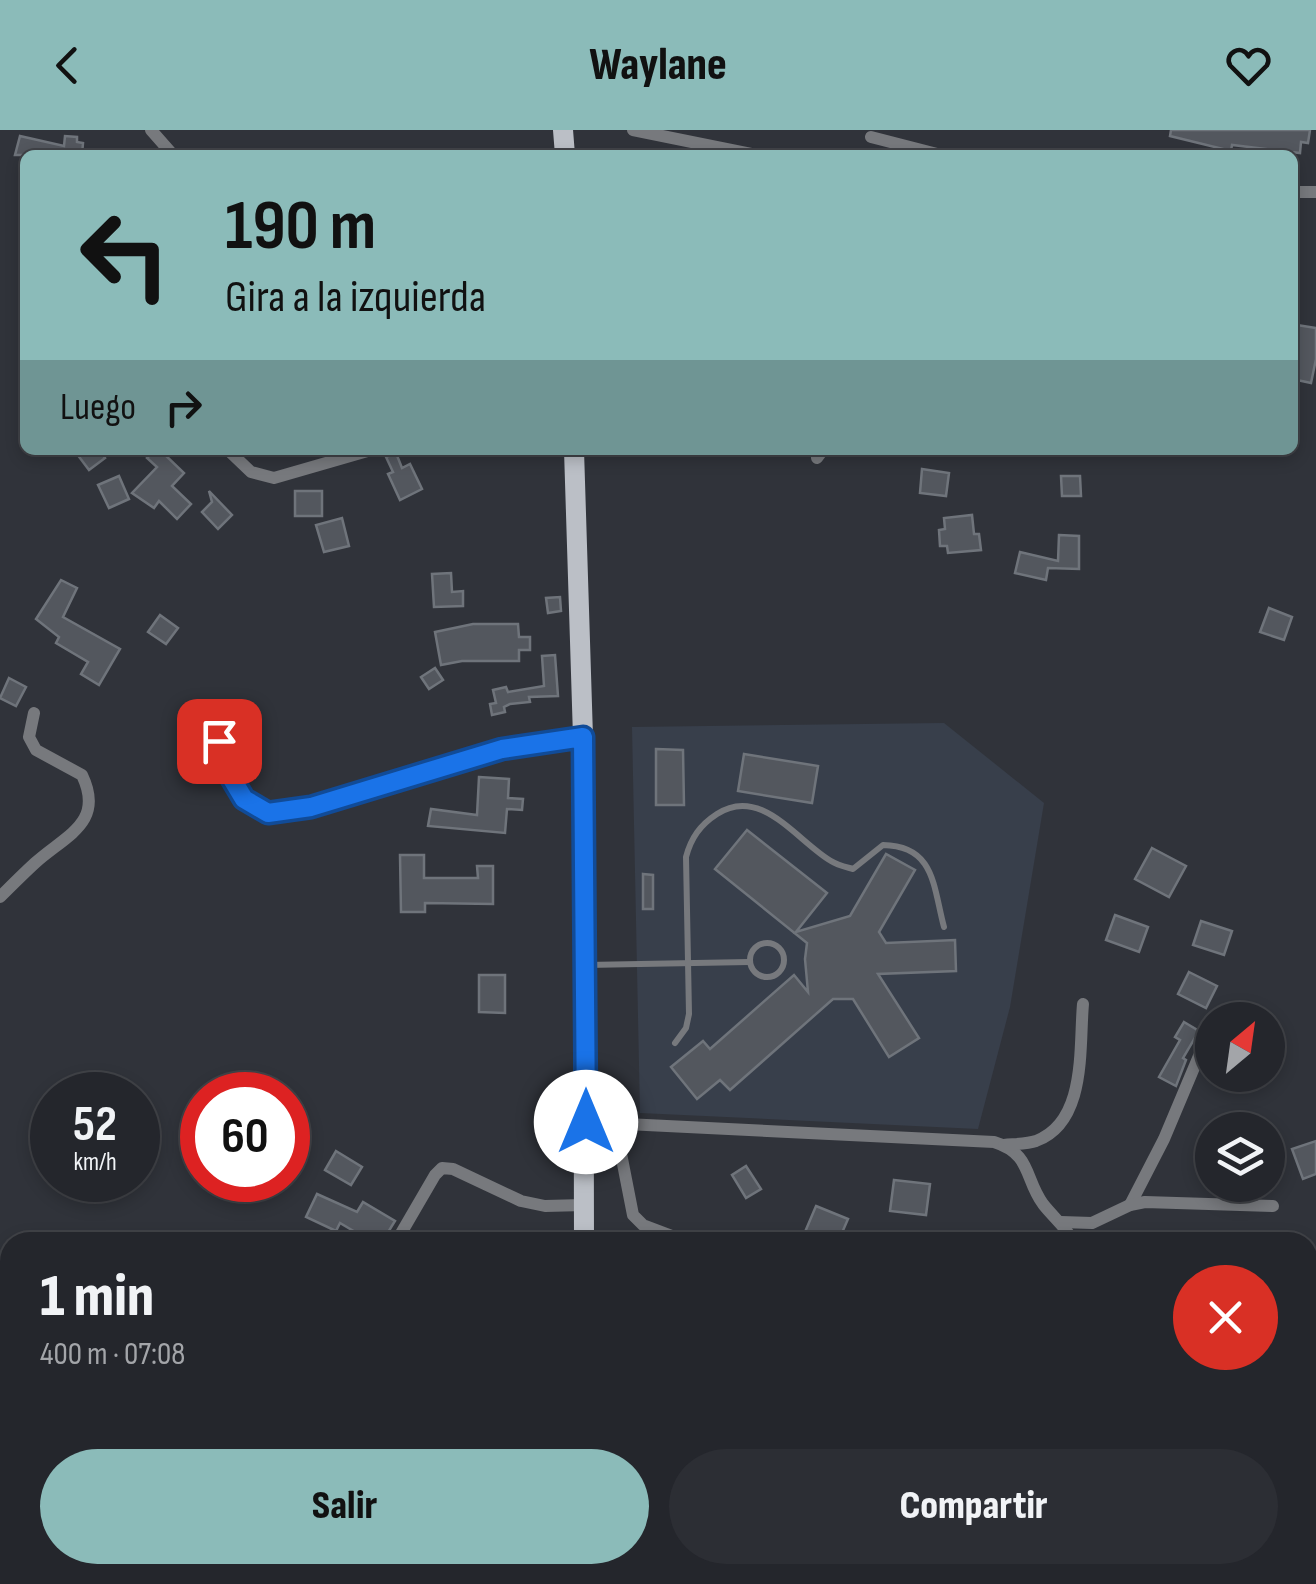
<!DOCTYPE html>
<html lang="es">
<head>
<meta charset="utf-8">
<style>
	body { margin:0; font-family:"Sofia Sans Condensed",sans-serif; background:#2c2e34; color:#f1f3f6; height:100vh; display:flex; flex-direction:column; font-size:38px; white-space:nowrap }
	* { box-sizing:border-box; margin:0 }
	p { font-size:32px; color:#a3a5a9 }
	.icon { flex:none; width:55px; height:55px; fill:none; stroke:currentColor; stroke-width:2; stroke-linecap:round; stroke-linejoin:round }
	.map { position:relative; flex:1; overflow:hidden }
	.sheet { position:absolute; left:0px; top:1102px; width:1318px; height:352px; display:flex; flex-direction:column; background:#24262c; border-radius:30px 30px 0 0; box-shadow:0 5px 15px #0003,0 0 0 2px #414348 }
	.sheet>* { flex:none }
	.top-card { position:absolute; left:20px; top:20px; width:1278px; height:305px; border-radius:15px; box-shadow:0 5px 15px #0003,0 0 0 2px #414348; background:#8bbbb9; color:#111; overflow:hidden }
	.needle { width:65px; rotate:29deg }
	.fabs { position:absolute; left:1195px; top:872px; display:grid; gap:20px }
	.fabs a { display:grid; place-items:center; width:90px; height:90px; border-radius:50%; background:#24262c; box-shadow:0 5px 15px #0003,0 0 0 2px #414348; font-size:50px }
	.speed { position:absolute; left:30px; top:942px; display:flex; gap:20px; font-size:50px; font-weight:700; text-align:center }
	.speed>* { display:grid; place-content:center; width:130px; height:130px; border-radius:50%; background:#24262c; box-shadow:0 5px 15px #0003,0 0 0 2px #414348; line-height:1 }
	.speed small { font-size:25px; font-weight:400 }
	.speed .limit { border:15px solid #d22; background:#fff; color:#111 }
	.pin { position:absolute; display:grid; place-items:center; width:85px; height:85px; color:#fff; margin:-42px; border-radius:20px; box-shadow:0 5px 15px #0006 }
	.me { position:absolute; width:110px; margin:-55px; rotate:0deg; stroke-linejoin:round; filter:drop-shadow(0 0 8px #0008) }
	.turn { display:flex; align-items:center; gap:35px; height:210px; padding:0 40px; font-size:45px }
	.turn .icon { width:130px; height:130px; stroke-width:2.5 }
	.turn b { display:block; font-size:70px; line-height:85px }
	.then { display:flex; align-items:center; height:95px; padding:0 40px; background:#0003; gap:20px; font-size:38px }
	.round { display:grid; place-items:center; flex:none; width:105px; height:105px; border-radius:52px; background:#2c2e34 }
	.headline { display:flex; align-items:center; justify-content:space-between; height:170px; padding:0 40px }
	h1 { font-size:60px; font-weight:800; line-height:75px }
	.button { display:flex; gap:20px; margin-top:auto; padding:20px 40px }
	.button a { flex:1; height:115px; border-radius:60px; background:#8bbbb9; color:#111; font-size:40px; font-weight:800; line-height:115px; text-align:center }
	.button a+a { background:#2c2e34; color:#f1f3f6 }
	header { display:flex; justify-content:space-between; align-items:center; height:130px; padding:0 40px; background:#8bbbb9; color:#111; font-size:45px; font-weight:800 }
	.map>svg:first-child { display:block }
	.built { fill:#383f4b }
	.building { fill:#53575e; stroke:#6f747b; stroke-width:2.5 }
	.lines { fill:none; stroke-linecap:round; stroke-linejoin:round }
	.service { stroke:#77797d; stroke-width:6 }
	.minor { stroke:#77797d; stroke-width:12 }
	.primary { stroke:#bbbfc6; stroke-width:20 }
	.route-casing { stroke:#114b97; stroke-width:25 }
	.route { stroke:#1a73e8; stroke-width:18 }
</style>
</head>
<body>
<header><svg class="icon" aria-label="back" viewBox="0 0 24 24"><path d="M15 5l-7 7 7 7"/></svg>Waylane<svg class="icon" aria-label="heart" viewBox="0 0 24 24"><path d="M12 20l-8-8c-3-5 5-10 8-4 3-6 11-1 8 4z"/></svg></header>
<div class="map">
<svg width="1316" height="1454" viewBox="0 0 1316 1454">
	<rect width="100%" height="100%" fill="#30333a"/>
	<!-- built -->
	<path class="built" d="M944,593L1044,673L1010,877L978,999L640,983L632,597Z"/>
	<!-- building -->
	<g class="building">
		<path d="M1171,0H1310L1308,13L1301,12L1300,23L1232,15L1231,21L1170,6Z"/>
		<path d="M20,6L64,16L65,6L77,7V12L83,13L82,25H15Z"/>
		<path d="M1297,195L1316,198V229L1311,253L1297,250L1298,244L1292,243V209H1295Z"/>
		<path d="M74,320H99L105,328L89,340Z"/>
		<path d="M155,320H160L184,343L172,356L191,374L177,389L159,371L154,378L132,363L157,337L147,328Z"/>
		<path d="M396,323L402,338L410,334L422,359L400,370L388,344L393,342L386,327Z"/>
		<path d="M922,339L949,343L946,366L920,363Z"/>
		<path d="M119,346L129,369L109,378L98,355Z"/>
		<path d="M1061,346H1080L1081,366H1062Z"/>
		<path d="M209,361L232,385L218,399L202,382L212,372Z"/>
		<rect x="295" y="361" width="27" height="25"/>
		<path d="M972,385L974,404H979L981,420L948,423L947,416H940L939,400L945,399L944,388Z"/>
		<path d="M342,388L349,416L324,422L316,395Z"/>
		<path d="M1059,405L1079,406V439L1048,438L1046,450L1015,443L1020,422L1058,431Z"/>
		<path d="M451,443L452,462L463,461V476L434,477L432,444Z"/>
		<path d="M61,450L77,458L63,487L120,519L99,555L81,544L88,532L56,513L59,507L36,489Z"/>
		<path d="M560,467L561,481L548,483L546,468Z"/>
		<path d="M1269,478L1292,487L1284,510L1260,502Z"/>
		<path d="M160,485L178,498L166,514L148,502Z"/>
		<path d="M473,494H518L519,507H530V520H519V531H462L441,535L435,502Z"/>
		<path d="M555,525L558,566L529,567L530,572L510,574L504,577L505,582L492,585L490,574L496,573L493,560L506,557L508,562L544,556L542,526Z"/>
		<path d="M435,538L443,550L429,559L421,547Z"/>
		<path d="M9,548L26,557L16,576L0,568Z"/>
		<path d="M656,619L683,620L684,675H656Z"/>
		<path d="M744,624L818,636L812,673L738,661Z"/>
		<path d="M479,647L509,649L508,668L523,669L522,680L507,679L505,703L428,696L431,679L477,685Z"/>
		<path d="M747,700L827,763L796,802L850,786L886,724L915,740L879,802L886,813L955,810L956,841L878,844L919,908L889,927L853,869H833L730,960L720,950L697,969L671,937L703,911L710,919L794,845L808,862L805,829L807,813L715,739Z"/>
		<path d="M1152,718L1186,736L1169,767L1135,749Z"/>
		<path d="M400,725H424V748H478L477,736H493V774L425,773V782H401Z"/>
		<path d="M643,744L653,745V779H643Z"/>
		<path d="M1115,785L1148,797L1139,822L1106,810Z"/>
		<path d="M1201,791L1232,801L1224,825L1193,815Z"/>
		<path d="M1189,842L1217,856L1206,878L1178,864Z"/>
		<path d="M479,845H505V883L479,882Z"/>
		<path d="M1184,892L1199,901L1183,928L1186,930L1176,956L1159,947L1180,910L1175,907Z"/>
		<path d="M1316,1011V1044L1303,1049L1292,1019Z"/>
		<path d="M336,1021L362,1037L351,1055L325,1040Z"/>
		<path d="M746,1036L761,1059L746,1068L732,1045Z"/>
		<path d="M894,1050L930,1054L926,1085L890,1081Z"/>
		<path d="M317,1064L357,1082L363,1072L395,1091L382,1112H372L340,1093L336,1101L306,1087Z"/>
		<path d="M816,1076L848,1089L838,1112L805,1102Z"/>
	</g>
	<g class="lines">
		<!-- service -->
		<g class="service">
			<circle cx="767" cy="830" r="17"/>
			<path d="M586,835L749,832"/>
			<path d="M675,913L686,898L689,884L686,727C691,708 700,695 717,684C761,655 797,711 831,731C837,735 846,737 853,739L883,715C935,716 933,756 944,797"/>
			<path d="M494,1112L503,1104L582,1106"/>
			<path d="M303,1454L309,1445"/>
			<path d="M423,1454L428,1445"/>
			<path d="M491,1454L493,1445"/>
			<path d="M629,1454L630,1445"/>
			<path d="M789,1454L794,1445"/>
		</g>
		<!-- minor -->
		<g class="minor">
			<path d="M151,0L173,25"/>
			<path d="M633,0L756,25"/>
			<path d="M871,7L941,25"/>
			<path d="M1292,62H1316"/>
			<path d="M228,320L251,342L274,348L371,320"/>
			<path d="M817,328L823,320"/>
			<path d="M216,589L223,634L245,669L268,683L311,677L502,619L583,607"/>
			<path d="M0,767C11,756 23,744 35,733C66,705 105,693 82,645L36,620L29,607L34,583"/>
			<path d="M585,992L994,1012C1032,1024 1024,1048 1043,1074C1053,1087 1066,1097 1074,1112"/>
			<path d="M615,993L633,1085L643,1095L688,1112"/>
			<path d="M1004,1015C1014,1014 1027,1014 1036,1011C1087,992 1079,918 1083,874"/>
			<path d="M1130,1075L1164,1009L1212,895"/>
			<path d="M1061,1092L1092,1093L1130,1075L1145,1072L1273,1076"/>
			<path d="M396,1112L435,1045L442,1038L453,1039L521,1071L545,1076L584,1075"/>
			<path d="M1308,1273H1316"/>
			<path d="M1219,1445L1223,1454"/>
		</g>
		<!-- primary -->
		<g class="primary">
			<path d="M563,0L565,25"/>
			<path d="M574,320L583,607L584,1112"/>
			<path d="M585,1454V1445"/>
		</g>
	</g>
	<g class="lines">
		<!-- route casing -->
		<g class="route-casing">
			<path id="route" d="M219,611L223,634L244,669L268,683L311,677L502,619L583,607L586,992"/>
		</g>
		<!-- route -->
		<use href="#route" class="route"/>
	</g>
</svg>
<div class="fabs">
<a><svg class="needle" viewBox="-14 -14 28 28"><path d="M0-13l5 13h-10z" fill="#e53935"/><path d="M0 13l5-13h-10z" fill="#a3a5a9"/></svg></a>
<a><svg class="icon" aria-label="layers" viewBox="0 0 24 24"><path d="M12 4l9 5-9 5-9-5zM3 14l9 5 9-5"/></svg></a>
</div>
<div class="speed"><div>52<small>km/h</small></div><div class="limit">60</div></div>
<div class="pin" style="left:219px;top:611px;background:#d93025"><svg class="icon" aria-label="arrive" viewBox="0 0 24 24"><path d="M6 21V4h12l-3 4 3 4H6"/></svg></div>
<svg class="me" style="left:586px;top:992px" viewBox="-20 -20 40 40"><circle r="19" fill="#fff"/><path d="M0-13L10 11 0 6-10 11z" fill="#1a73e8"/></svg>
<div class="top-card">
<div class="turn"><svg class="icon" aria-label="left" viewBox="0 0 24 24"><path d="M17 20v-9H6M10 6l-5 5 5 5"/></svg><div><b>190 m</b>Gira a la izquierda</div></div>
<div class="then">Luego<svg class="icon" aria-label="right" viewBox="0 0 24 24"><path d="M7 20v-9h11M14 6l5 5-5 5"/></svg></div>
</div>
<section class="sheet">
<div class="headline"><div><h1>1 min</h1><p>400 m · 07:08</p></div><a class="round" style="background:#d93025;color:#fff"><svg class="icon" aria-label="close" viewBox="0 0 24 24"><path d="M6 6l12 12M18 6L6 18"/></svg></a></div>
<div class="button"><a>Salir</a><a>Compartir</a></div>
</section>
</div>
</body>
</html>
